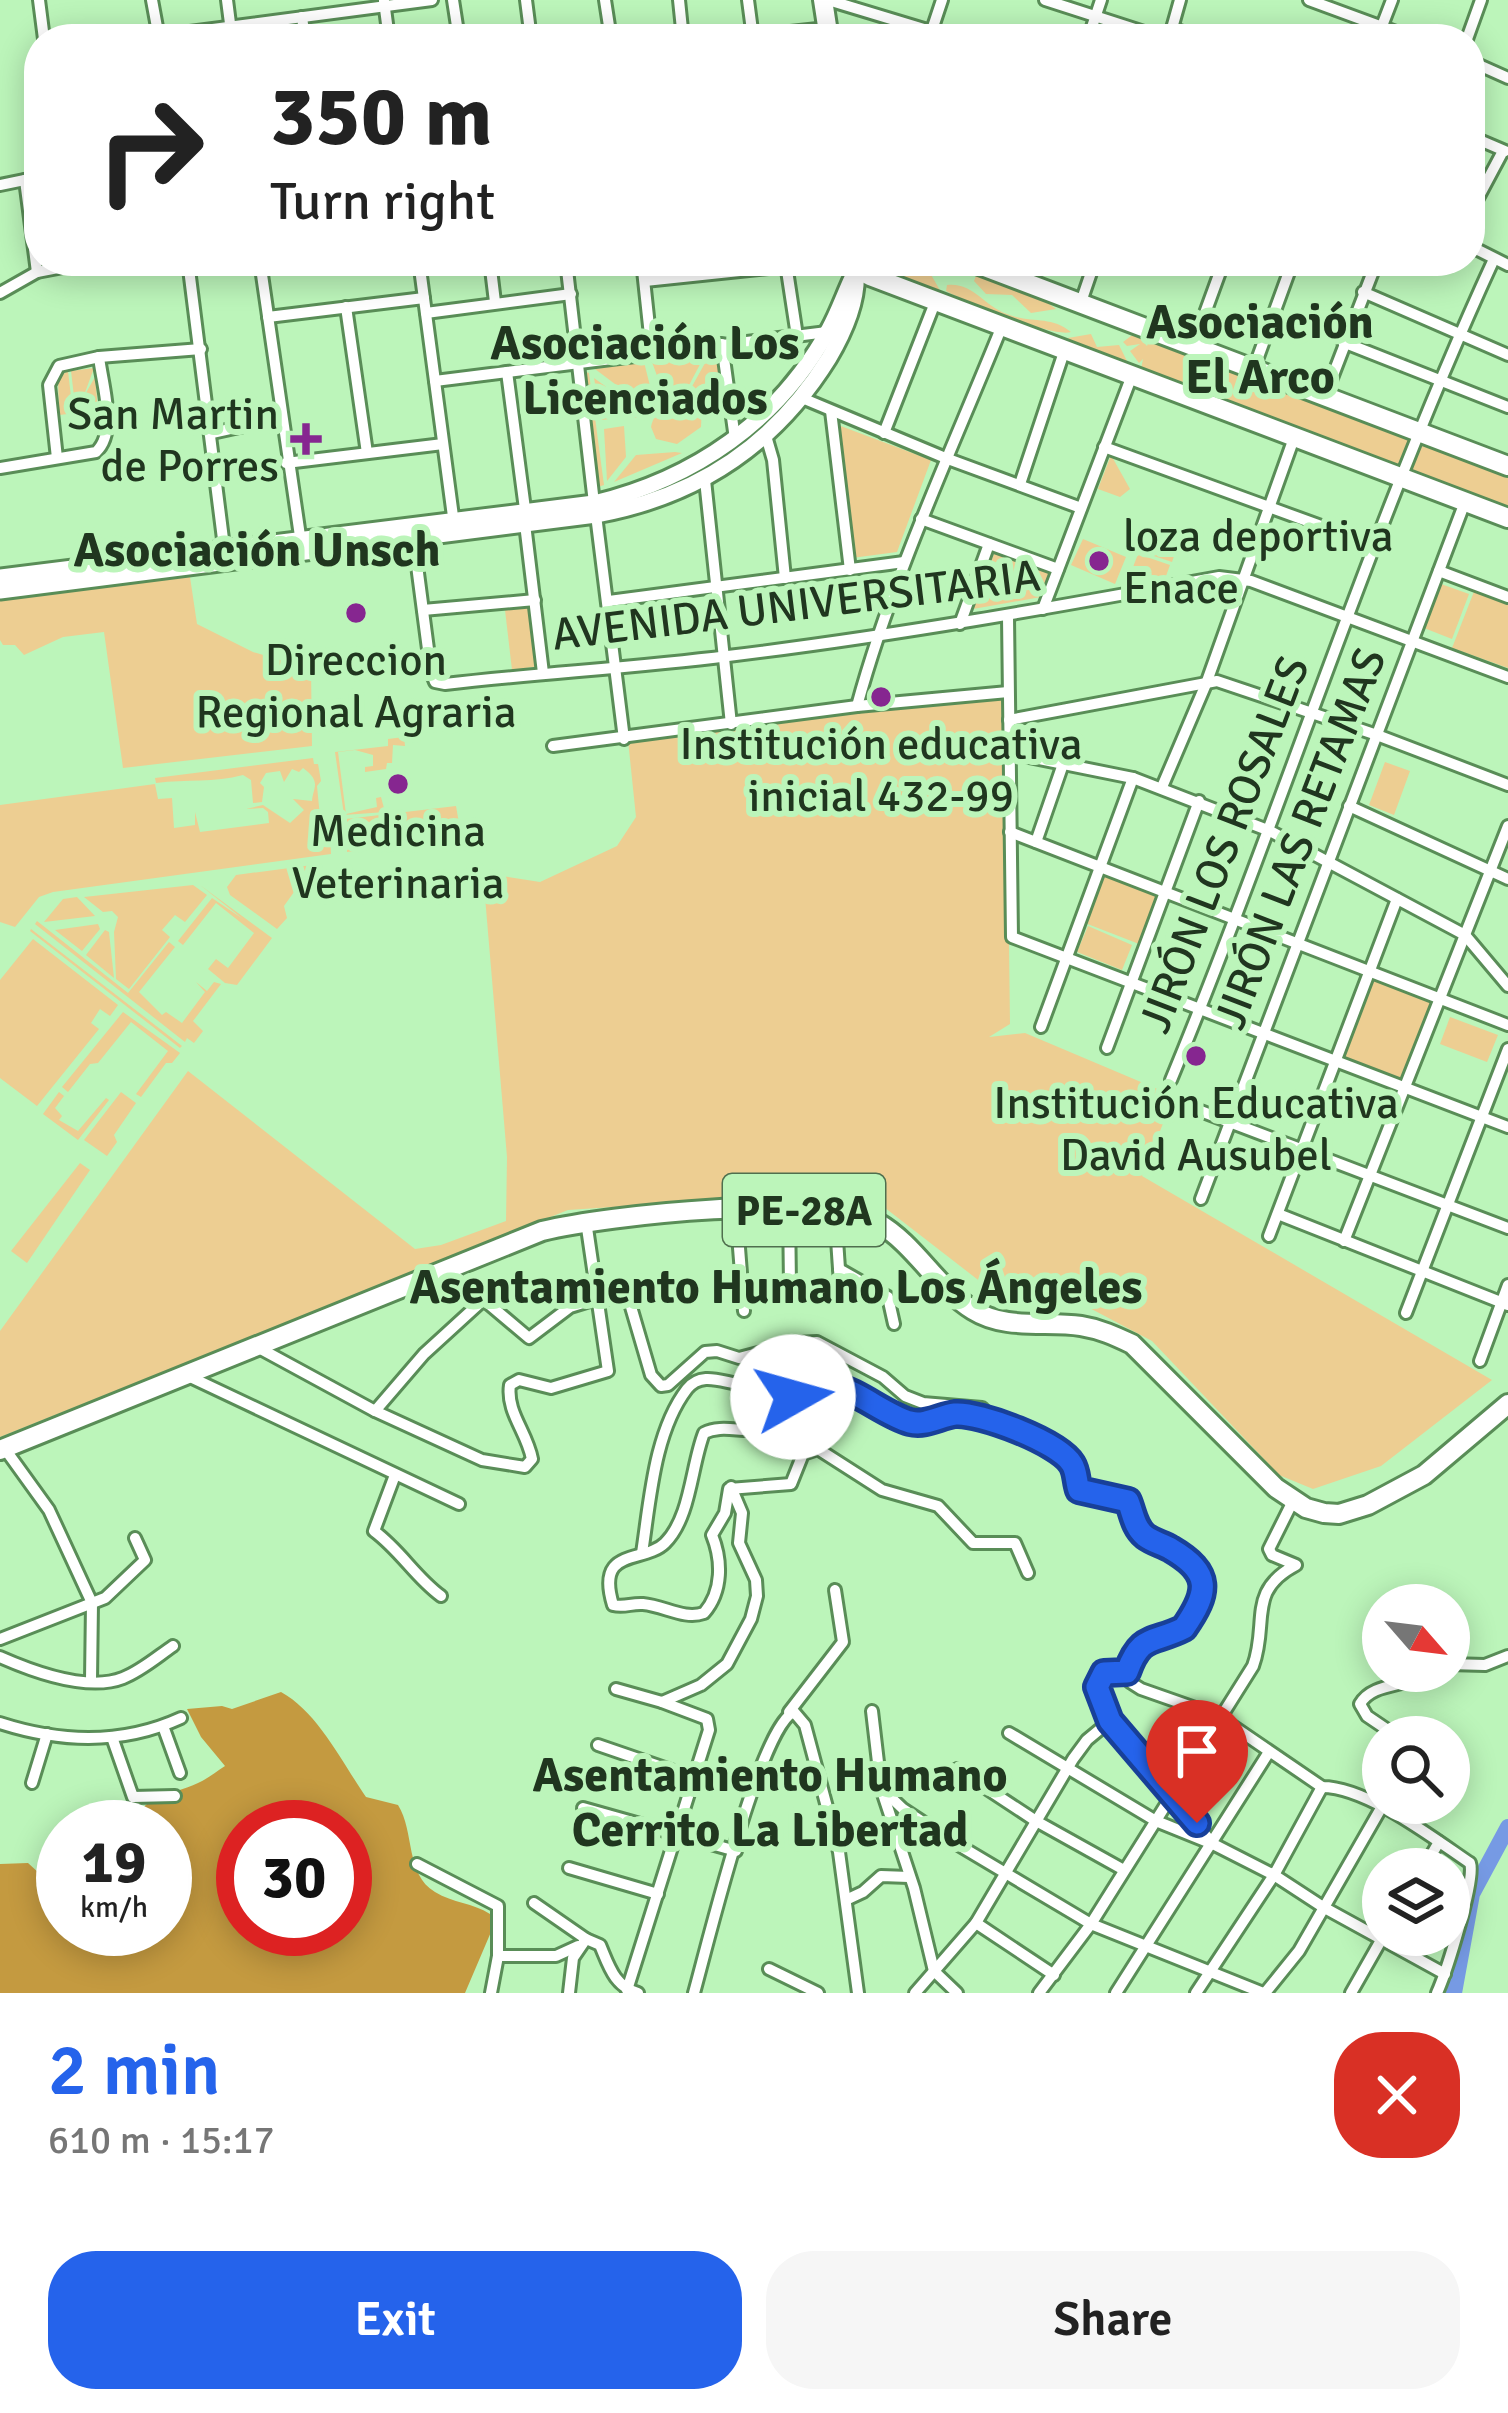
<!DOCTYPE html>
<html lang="en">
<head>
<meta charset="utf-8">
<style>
	body { margin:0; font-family:Signika,sans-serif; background:#f6f6f6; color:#222; height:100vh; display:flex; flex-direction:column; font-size:45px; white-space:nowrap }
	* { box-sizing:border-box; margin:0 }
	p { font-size:39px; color:#767676 }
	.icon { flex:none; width:66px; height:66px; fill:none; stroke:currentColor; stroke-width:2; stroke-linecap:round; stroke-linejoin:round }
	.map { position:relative; height:1993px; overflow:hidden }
	.side { display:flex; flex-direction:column; background:#fff; flex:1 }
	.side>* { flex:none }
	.hud { position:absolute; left:24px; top:24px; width:1461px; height:252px; border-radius:48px; box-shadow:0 6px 30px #0003; background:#fff; color:#222; overflow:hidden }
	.needle { width:78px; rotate:118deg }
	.controls { position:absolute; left:1362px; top:1584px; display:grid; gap:24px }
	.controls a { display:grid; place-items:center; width:108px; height:108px; border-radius:50%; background:#fff; box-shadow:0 6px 30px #0003; font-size:60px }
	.speed { position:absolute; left:36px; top:1800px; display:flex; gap:24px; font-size:60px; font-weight:700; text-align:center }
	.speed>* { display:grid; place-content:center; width:156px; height:156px; border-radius:50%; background:#fff; box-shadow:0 6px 30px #0003; line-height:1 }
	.speed small { font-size:30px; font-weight:400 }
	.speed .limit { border:18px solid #d22; background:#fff; color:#111 }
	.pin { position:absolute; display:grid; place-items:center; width:102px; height:102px; color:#fff; margin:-123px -51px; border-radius:50% 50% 50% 0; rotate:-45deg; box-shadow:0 0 12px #0007 }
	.pin .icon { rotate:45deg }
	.me { position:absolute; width:132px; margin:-66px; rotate:83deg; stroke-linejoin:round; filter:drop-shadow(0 0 9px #0008) }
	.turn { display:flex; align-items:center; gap:42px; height:252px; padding:0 48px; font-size:54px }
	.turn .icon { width:156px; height:156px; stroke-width:2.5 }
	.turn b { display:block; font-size:84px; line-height:102px }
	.round { display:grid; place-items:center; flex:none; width:126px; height:126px; border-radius:48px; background:#f6f6f6 }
	.headline { display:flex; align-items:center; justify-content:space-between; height:204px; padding:0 48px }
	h1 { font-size:72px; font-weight:600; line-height:90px; color:#2563eb }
	.cta { display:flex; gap:24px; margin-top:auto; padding:24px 48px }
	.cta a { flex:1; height:138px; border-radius:48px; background:#2563eb; color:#fff; font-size:48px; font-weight:600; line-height:138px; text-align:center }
	.cta a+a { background:#f6f6f6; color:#222 }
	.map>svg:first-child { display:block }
	.green { fill:#edce92 }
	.forest { fill:#c49a40; fill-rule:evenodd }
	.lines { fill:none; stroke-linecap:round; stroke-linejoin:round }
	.river { stroke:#769ae4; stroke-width:16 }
	.street-casing { stroke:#598d57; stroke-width:16 }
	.secondary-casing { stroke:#598d57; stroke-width:21 }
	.highway-casing { stroke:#598d57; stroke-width:24 }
	.street { stroke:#fff; stroke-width:10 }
	.secondary { stroke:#fff; stroke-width:15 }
	.highway { stroke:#fff; stroke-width:18 }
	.route-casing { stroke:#184099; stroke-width:30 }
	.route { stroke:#2563eb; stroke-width:21 }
	.poi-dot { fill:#862690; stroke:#bcf5ba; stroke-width:4.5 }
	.labels { text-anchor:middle; stroke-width:12; stroke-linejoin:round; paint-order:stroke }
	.shield { fill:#bcf5ba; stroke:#4f6f4e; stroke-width:3 }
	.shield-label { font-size:42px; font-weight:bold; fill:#20361f }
	.poi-label { font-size:45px; fill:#20361f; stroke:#bcf5ba }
	.street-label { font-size:45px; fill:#20361f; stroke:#bcf5ba }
	.neighbourhood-label { font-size:48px; font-weight:bold; fill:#20361f; stroke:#bcf5ba }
</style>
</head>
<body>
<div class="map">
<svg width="1508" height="1993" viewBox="0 0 1508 1993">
	<rect width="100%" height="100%" fill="#bcf5ba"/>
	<!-- green -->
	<g class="green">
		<path d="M904,262L910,275L930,273L941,292L879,267Z"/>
		<path d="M976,276L1037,295L1056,309L1031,313L1012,295L986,294L974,281Z"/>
		<path d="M947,285C973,282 984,306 1007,314C1031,324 1050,315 1071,332C1052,338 967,302 946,291Z"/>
		<path d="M1135,333L1147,346L1150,338L1508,474V508L1404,472L1141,369L1143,359L1139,363L1130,351L1140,344L1127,346L1123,342Z"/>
		<path d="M1091,334L1097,347L1119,345L1129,365L1073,345L1068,338Z"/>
		<path d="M706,353L687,389L664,395L652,362Z"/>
		<path d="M716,353L724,406L710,407L701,395L690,390L710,354Z"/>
		<path d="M644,362L650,386L627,393L595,369Z"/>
		<path d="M94,368L83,398L95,377L98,409L86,411L81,404L75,405L71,371Z"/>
		<path d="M68,371L72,405L68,414L59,415L58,377Z"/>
		<path d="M586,372L589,373L604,485L598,487Z"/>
		<path d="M594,378L623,399L624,417L602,420Z"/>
		<path d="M653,389L658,400L642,418H629L628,401Z"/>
		<path d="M692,397L702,405L701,427L677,444L656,439L651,427C654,409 674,397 692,397Z"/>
		<path d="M838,425L931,460L897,552L852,558Z"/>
		<path d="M624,426L626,457L607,481L604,429Z"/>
		<path d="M675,452L682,453L614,482L636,455Z"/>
		<path d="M1111,455L1130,489L1120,497L1098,489Z"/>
		<path d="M1146,532L1178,544L1172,562L1139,551Z"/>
		<path d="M1083,539L1126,557L1115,584L1071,565Z"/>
		<path d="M996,549L1051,570L1041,597L973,609Z"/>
		<path d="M1138,554L1170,565L1166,576L1127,583Z"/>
		<path d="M190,577L197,624L253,652L311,669L312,746L123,768L104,632L63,637L24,655L15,645H3L0,640V599Z"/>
		<path d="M1441,584L1469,594L1452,639L1424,628Z"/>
		<path d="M1475,589L1508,602V668L1452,648Z"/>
		<path d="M533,607L540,666L512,670L505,610Z"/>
		<path d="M1000,694L1006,700L1010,1024L989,1037L1025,1033L1174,1096L1142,1176L1492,1380L1381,1466L1313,1489L1279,1475L1152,1341L1065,1295L995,1293L880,1204L840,1192L568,1210L0,1437V1331L188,1071L415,1249L441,1245L506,1221L507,1157L483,873L540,882L617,846L636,817L628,740Z"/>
		<path d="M404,737L405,746L393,745L392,763H387L386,769L365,772V767L373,766V755L355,750L338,752L346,814L377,807L376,798L381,797L385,812L344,815L335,752L388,746V739Z"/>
		<path d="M313,758L314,764H318L321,781L317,786L322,838L329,845L330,835L331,854L53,892L39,897L15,927L0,922V805L155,784L158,799L172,798L174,828L195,825V812L200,832L269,823L268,812L263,808L246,809L263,805L290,823L304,810L293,799L312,801C313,787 322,782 303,768L299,772L292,769L284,782L280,771L266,773L260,783L264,787L262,802L253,803L251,780L243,775C214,783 187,779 156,783L155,778Z"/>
		<path d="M1385,762L1410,771L1394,815L1369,805Z"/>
		<path d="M456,806L461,835L347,852L346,819Z"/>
		<path d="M312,865L320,866L321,874L317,878H304L284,906L287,918L277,929L230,895L227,887L236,875Z"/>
		<path d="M1104,873L1159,895L1139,944L1085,923Z"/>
		<path d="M193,885L207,895L185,922L175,915L162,930L170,937L129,989L116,979L114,932L118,917L112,911L103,912L84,897Z"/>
		<path d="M200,885L272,938L237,985L225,983L208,969L216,959L228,968L254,933L216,903L183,945L178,941L212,898L243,919Z"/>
		<path d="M77,897L95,916L44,922L63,899Z"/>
		<path d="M37,921L128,993L169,942L175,947L139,992L162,1015L166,1012L182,1023L205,992L196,982L207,991L214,982L221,984L193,1021L203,1031L194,1043L187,1038L185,1042L35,924Z"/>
		<path d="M98,924L100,929L82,951L55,930Z"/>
		<path d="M1088,926L1132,945L1122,970L1077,952Z"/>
		<path d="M31,929L182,1046L180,1048L30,931Z"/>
		<path d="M105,930L109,932L114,978L86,955Z"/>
		<path d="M33,939L118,1005L110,1016L100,1009L91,1023L99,1029L37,1106L0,1078V980Z"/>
		<path d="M1369,977L1431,1002L1401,1082L1339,1059Z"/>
		<path d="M123,1012L180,1053L172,1063H166L141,1097L136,1094L168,1051L131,1022L98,1063L90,1064L68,1092L62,1087Z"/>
		<path d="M1450,1017L1498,1035L1487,1062L1440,1044Z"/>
		<path d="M59,1092L64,1096L55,1108L62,1116L59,1120L78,1131L106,1098L109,1100L78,1140L43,1114Z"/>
		<path d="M121,1092L136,1103L114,1135L117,1142L107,1156L84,1140Z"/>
		<path d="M80,1163L90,1170L27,1263L11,1251Z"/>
	</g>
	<!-- forest -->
	<path class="forest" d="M281,1692C318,1712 343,1764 366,1797L398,1805C415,1832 405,1874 435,1892C453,1903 473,1903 490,1914L491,1932L465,1993H0V1864L28,1863L63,1895V1929H165V1827H133C141,1794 171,1796 198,1783C207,1779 216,1772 225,1766L201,1737L187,1709L222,1706L232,1709ZM243,1827H345V1929H243Z"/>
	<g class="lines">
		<!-- river -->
		<path class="river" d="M1454,1993L1472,1894L1508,1827"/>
		<!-- street casing -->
		<g class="street-casing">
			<g id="street">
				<path d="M39,0L44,39"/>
				<path d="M152,0L159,38"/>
				<path d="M227,0L232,39"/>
				<path d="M453,0L459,39"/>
				<path d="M526,0L531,39"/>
				<path d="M605,0L611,39"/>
				<path d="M679,0L683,39"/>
				<path d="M748,0L753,38"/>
				<path d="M828,0L957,39"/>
				<path d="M1045,0L1166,39"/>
				<path d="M1309,0L1415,39"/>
				<path d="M384,1L389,39"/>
				<path d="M302,17L305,39"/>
				<path d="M1172,28L1201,39"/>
				<path d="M159,36L432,0"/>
				<path d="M727,39L827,28"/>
				<path d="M929,39L942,0"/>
				<path d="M1088,39L1101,0"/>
				<path d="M1169,39L1180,0"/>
				<path d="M1377,39L1392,0"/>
				<path d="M1467,39L1481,0"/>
				<path d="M1470,61L1508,78"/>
				<path d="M1470,136L1505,151"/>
				<path d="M25,180L37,272"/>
				<path d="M0,185L39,177"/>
				<path d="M1470,213L1503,151"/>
				<path d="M1470,246L1508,265"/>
				<path d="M188,261L225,555"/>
				<path d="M260,261L301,543"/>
				<path d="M419,261L454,524"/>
				<path d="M490,261L495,302"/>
				<path d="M566,261L594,503"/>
				<path d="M642,261L652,354"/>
				<path d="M786,264L797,336"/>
				<path d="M645,281L787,266"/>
				<path d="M1363,292L1508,355"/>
				<path d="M0,293L37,272L95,261"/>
				<path d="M1081,302L1095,261"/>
				<path d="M346,307L367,453"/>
				<path d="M426,313L571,294"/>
				<path d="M268,317L424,298"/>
				<path d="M1343,342L1508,407"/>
				<path d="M722,344L735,439"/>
				<path d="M1193,346L1224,261"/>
				<path d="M1254,368L1293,261"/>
				<path d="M507,372L525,509"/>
				<path d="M435,381L827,332"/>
				<path d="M1325,396L1377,261"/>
				<path d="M802,398L948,459L1081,508"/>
				<path d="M831,411L850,570"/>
				<path d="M212,433L281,418"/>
				<path d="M884,433L936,300"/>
				<path d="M766,436L773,460L785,578"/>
				<path d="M1104,447L1376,546"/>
				<path d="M57,458L49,385L59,366L99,357L201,349"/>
				<path d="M286,463L443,444"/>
				<path d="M0,468L96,452C118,432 102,384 99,357"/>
				<path d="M705,480L731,724"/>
				<path d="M1020,484L1065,349"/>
				<path d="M596,515L624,739"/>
				<path d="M921,519L1058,569"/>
				<path d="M525,524L543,673"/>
				<path d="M413,535L431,672L435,682L445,684C539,673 634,668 728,656C893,636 1055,607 1219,577L1251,581L1508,677"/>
				<path d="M1439,571L1508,597"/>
				<path d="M609,601L904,562"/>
				<path d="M1043,609L1131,378"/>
				<path d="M423,610L535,600"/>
				<path d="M1008,617L1012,937L1508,1127"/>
				<path d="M960,624L989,544"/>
				<path d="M857,706C893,575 951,452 1002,326"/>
				<path d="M1009,720L1217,681L1377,735L1508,785"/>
				<path d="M553,746L857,706L1008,692"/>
				<path d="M1009,753L1133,778L1270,831L1465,935L1508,986"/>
				<path d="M1162,787L1206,684L1294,438"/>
				<path d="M1349,806L1508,879"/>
				<path d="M1010,832L1508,1025"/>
				<path d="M1036,842L1063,764"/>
				<path d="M1041,1027L1133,778"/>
				<path d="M1107,1048L1199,801"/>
				<path d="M1171,1080C1283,808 1371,526 1494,259"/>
				<path d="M1190,1107L1508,1228"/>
				<path d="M1201,1199L1465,502"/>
				<path d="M789,1209L790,1285"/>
				<path d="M736,1210L744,1311"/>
				<path d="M835,1210L841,1298"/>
				<path d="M1278,1214L1508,1305"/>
				<path d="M1269,1236L1397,899"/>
				<path d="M1344,1241L1508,826"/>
				<path d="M446,1268L529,1338L570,1307L596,1299L687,1297"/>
				<path d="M839,1269L888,1297L894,1324"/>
				<path d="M629,1300L651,1375L661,1386L668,1385L705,1352L717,1351L739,1358L796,1343L817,1342L883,1377L905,1396L923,1403L982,1408L996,1423L1018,1428L1062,1454L1072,1464L1079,1490L1128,1501C1132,1510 1134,1522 1140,1530C1155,1551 1187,1550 1205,1582L1201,1597L1184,1628C1153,1645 1142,1633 1127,1671"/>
				<path d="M1406,1313L1508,1049"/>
				<path d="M796,1343L803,1387C793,1397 789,1410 780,1419C758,1441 727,1421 704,1433C691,1466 691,1517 665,1543C644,1564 595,1546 613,1605C625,1608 631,1603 643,1604C665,1606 684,1620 704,1613C723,1591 722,1560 712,1535L725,1513L729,1489L791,1484L803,1454L818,1449L882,1490L938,1506L973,1543H1015L1028,1573"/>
				<path d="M259,1348L375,1411L482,1460L525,1467L532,1459C527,1432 506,1412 510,1385L519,1380L551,1388L608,1371L586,1221"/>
				<path d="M1480,1361L1508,1285"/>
				<path d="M186,1375L459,1504"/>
				<path d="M375,1411L424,1354L482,1301"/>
				<path d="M5,1449L49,1510L92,1603L91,1680"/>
				<path d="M818,1449L803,1387L820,1385L849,1391L910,1422L957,1414L996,1423"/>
				<path d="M395,1475L374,1531C401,1551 415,1577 441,1596"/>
				<path d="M642,1553C650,1501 654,1432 687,1389C713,1356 762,1421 775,1349"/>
				<path d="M0,1639L105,1598L145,1560L135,1538"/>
				<path d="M0,1657C34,1672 87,1692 123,1678C141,1671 157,1657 173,1646"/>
				<path d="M1449,1664L1485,1665L1508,1656"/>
				<path d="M616,1689L662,1702L701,1685L727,1664L751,1619L757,1596L756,1580L739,1543L742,1513L731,1487"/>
				<path d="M872,1711L881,1788L914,1888L934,1971L957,1993"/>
				<path d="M789,1712L843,1642L835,1590"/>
				<path d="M0,1723C62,1743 122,1745 181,1718"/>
				<path d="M163,1726L180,1773"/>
				<path d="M1009,1733L1156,1821L1213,1844L1274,1875L1323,1907L1445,1974"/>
				<path d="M1398,1737L1367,1716L1360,1704C1373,1681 1410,1688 1431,1671"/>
				<path d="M113,1740L133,1797L175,1796"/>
				<path d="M598,1745L694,1778"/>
				<path d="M957,1769L1036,1821L1124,1870"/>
				<path d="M32,1783L47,1734"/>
				<path d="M881,1788L903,1809L950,1840L1091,1924L1263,1993"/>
				<path d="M583,1808L736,1851"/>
				<path d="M1213,1844L1110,1721L1097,1687L1104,1673L1127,1671L1130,1682L1141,1689L1218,1716L1322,1787C1367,1787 1433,1838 1470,1863C1476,1879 1446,1973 1437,1993"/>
				<path d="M417,1864L498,1906V1956L491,1993"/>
				<path d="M569,1868L658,1894"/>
				<path d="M1423,1869L1439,1842"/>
				<path d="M848,1899L863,1892L881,1876L909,1877"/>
				<path d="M534,1903L586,1939L573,1958L569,1993"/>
				<path d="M976,1923L1054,1975"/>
				<path d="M586,1939L600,1945C609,1966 614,1986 638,1993"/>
				<path d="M498,1956H556L578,1946"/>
				<path d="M769,1969L818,1993"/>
				<path d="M627,1990L709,1730L707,1719L662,1702"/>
				<path d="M694,1993C707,1947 760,1726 794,1712L805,1725L839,1852L858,1993"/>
				<path d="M915,1993L976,1923L1073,1759L1087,1740L1110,1721"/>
				<path d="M1039,1993L1091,1924L1253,1666C1269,1623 1246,1591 1296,1565L1272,1555L1269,1549L1293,1501"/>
				<path d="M1116,1993L1269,1752"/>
				<path d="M1196,1993L1274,1875L1322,1787"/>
				<path d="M1265,1993L1299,1951L1384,1803"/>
				<path d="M1351,1993L1384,1935"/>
			</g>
		</g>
		<!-- secondary casing -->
		<g class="secondary-casing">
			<g id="secondary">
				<path d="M0,577L594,503C694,479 779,421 829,329C838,313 844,295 852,278"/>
				<path d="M0,591L596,515C696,497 775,445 829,358C845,331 859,300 856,269"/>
			</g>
		</g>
		<!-- highway casing -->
		<g class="highway-casing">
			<g id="highway">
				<path d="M823,0L829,39"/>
				<path d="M855,261L856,269L870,276L1508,518"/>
				<path d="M969,261L1508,466"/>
				<path d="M0,1450L542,1231C609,1215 820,1192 878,1223C915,1244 937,1288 973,1310C1005,1330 1045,1321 1081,1326C1100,1329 1115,1336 1132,1344L1276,1488L1306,1508L1324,1513L1339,1514L1368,1505L1424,1475L1508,1404"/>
			</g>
		</g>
		<!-- street -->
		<use href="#street" class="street"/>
		<!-- secondary -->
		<use href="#secondary" class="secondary"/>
		<!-- highway -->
		<use href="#highway" class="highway"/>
	</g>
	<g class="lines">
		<!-- route casing -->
		<g class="route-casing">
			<path id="route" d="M793,1397C830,1361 873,1412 910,1422C926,1426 940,1416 955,1414C979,1412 1059,1442 1072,1464C1077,1472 1076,1482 1079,1490L1128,1501C1133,1513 1134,1527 1145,1536C1153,1542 1162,1544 1171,1549C1212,1573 1209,1592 1184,1628C1153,1644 1141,1633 1127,1672L1104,1673L1097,1687L1110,1721L1197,1823"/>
		</g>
		<!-- route -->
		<use href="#route" class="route"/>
	</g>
	<!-- markers -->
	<g class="poi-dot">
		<path d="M300 421h12v12h12v12h-12v12h-12v-12h-12v-12h12z"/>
		<circle cx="1099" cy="561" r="12"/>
		<circle cx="356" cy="613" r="12"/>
		<circle cx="881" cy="697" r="12"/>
		<circle cx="398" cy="784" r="12"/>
		<circle cx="1196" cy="1056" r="12"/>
	</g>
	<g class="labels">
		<!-- shield labels -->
		<rect class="shield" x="723" y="1174" width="162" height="72" rx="9"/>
		<g class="shield-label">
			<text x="804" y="1225">PE-28A</text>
		</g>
		<!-- poi labels -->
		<g class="poi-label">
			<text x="279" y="429" text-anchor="end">San Martin<tspan x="279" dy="52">de Porres</tspan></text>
			<text x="1123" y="551" text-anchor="start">loza deportiva<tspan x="1123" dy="52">Enace</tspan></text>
			<text x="356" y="675">Direccion<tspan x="356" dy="52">Regional Agraria</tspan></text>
			<text x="881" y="759">Institución educativa<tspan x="881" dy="52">inicial 432-99</tspan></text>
			<text x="398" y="846">Medicina<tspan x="398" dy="52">Veterinaria</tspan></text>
			<text x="1196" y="1118">Institución Educativa<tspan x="1196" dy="52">David Ausubel</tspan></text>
		</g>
		<!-- street labels -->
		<g class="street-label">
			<text transform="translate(796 604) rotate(-7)" y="16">AVENIDA UNIVERSITARIA</text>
			<text transform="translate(1299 838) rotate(-69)" y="16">JIRÓN LAS RETAMAS</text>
			<text transform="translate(1223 844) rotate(-69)" y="16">JIRÓN LOS ROSALES</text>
		</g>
		<!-- neighbourhood labels -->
		<g class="neighbourhood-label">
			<text x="1260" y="338">Asociación<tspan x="1260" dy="55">El Arco</tspan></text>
			<text x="645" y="359">Asociación Los<tspan x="645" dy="55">Licenciados</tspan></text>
			<text x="257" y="566">Asociación Unsch</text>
			<text x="776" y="1303">Asentamiento Humano Los Ángeles</text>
			<text x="770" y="1791">Asentamiento Humano<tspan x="770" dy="55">Cerrito La Libertad</tspan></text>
		</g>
	</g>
</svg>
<div class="controls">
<a><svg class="needle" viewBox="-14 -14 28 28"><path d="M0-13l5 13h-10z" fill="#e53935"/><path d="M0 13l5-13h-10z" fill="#767676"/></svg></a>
<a><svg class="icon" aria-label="search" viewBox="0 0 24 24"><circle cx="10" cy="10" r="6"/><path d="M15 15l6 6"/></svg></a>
<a><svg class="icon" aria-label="layers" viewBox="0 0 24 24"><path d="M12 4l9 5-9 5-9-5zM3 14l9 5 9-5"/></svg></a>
</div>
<div class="speed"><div>19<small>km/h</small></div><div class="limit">30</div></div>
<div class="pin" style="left:1197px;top:1823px;background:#d93025"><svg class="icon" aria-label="arrive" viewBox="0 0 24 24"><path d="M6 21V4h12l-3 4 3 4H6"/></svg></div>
<svg class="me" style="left:793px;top:1397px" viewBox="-20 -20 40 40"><circle r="19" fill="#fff"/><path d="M0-13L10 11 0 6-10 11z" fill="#2563eb"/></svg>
<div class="hud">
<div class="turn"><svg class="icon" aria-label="right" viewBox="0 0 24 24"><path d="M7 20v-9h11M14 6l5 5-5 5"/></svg><div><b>350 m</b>Turn right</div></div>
</div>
</div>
<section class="side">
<div class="headline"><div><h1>2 min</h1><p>610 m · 15:17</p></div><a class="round" style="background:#d93025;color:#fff"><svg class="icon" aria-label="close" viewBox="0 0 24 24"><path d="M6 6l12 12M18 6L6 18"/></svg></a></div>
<div class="cta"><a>Exit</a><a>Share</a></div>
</section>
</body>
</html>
